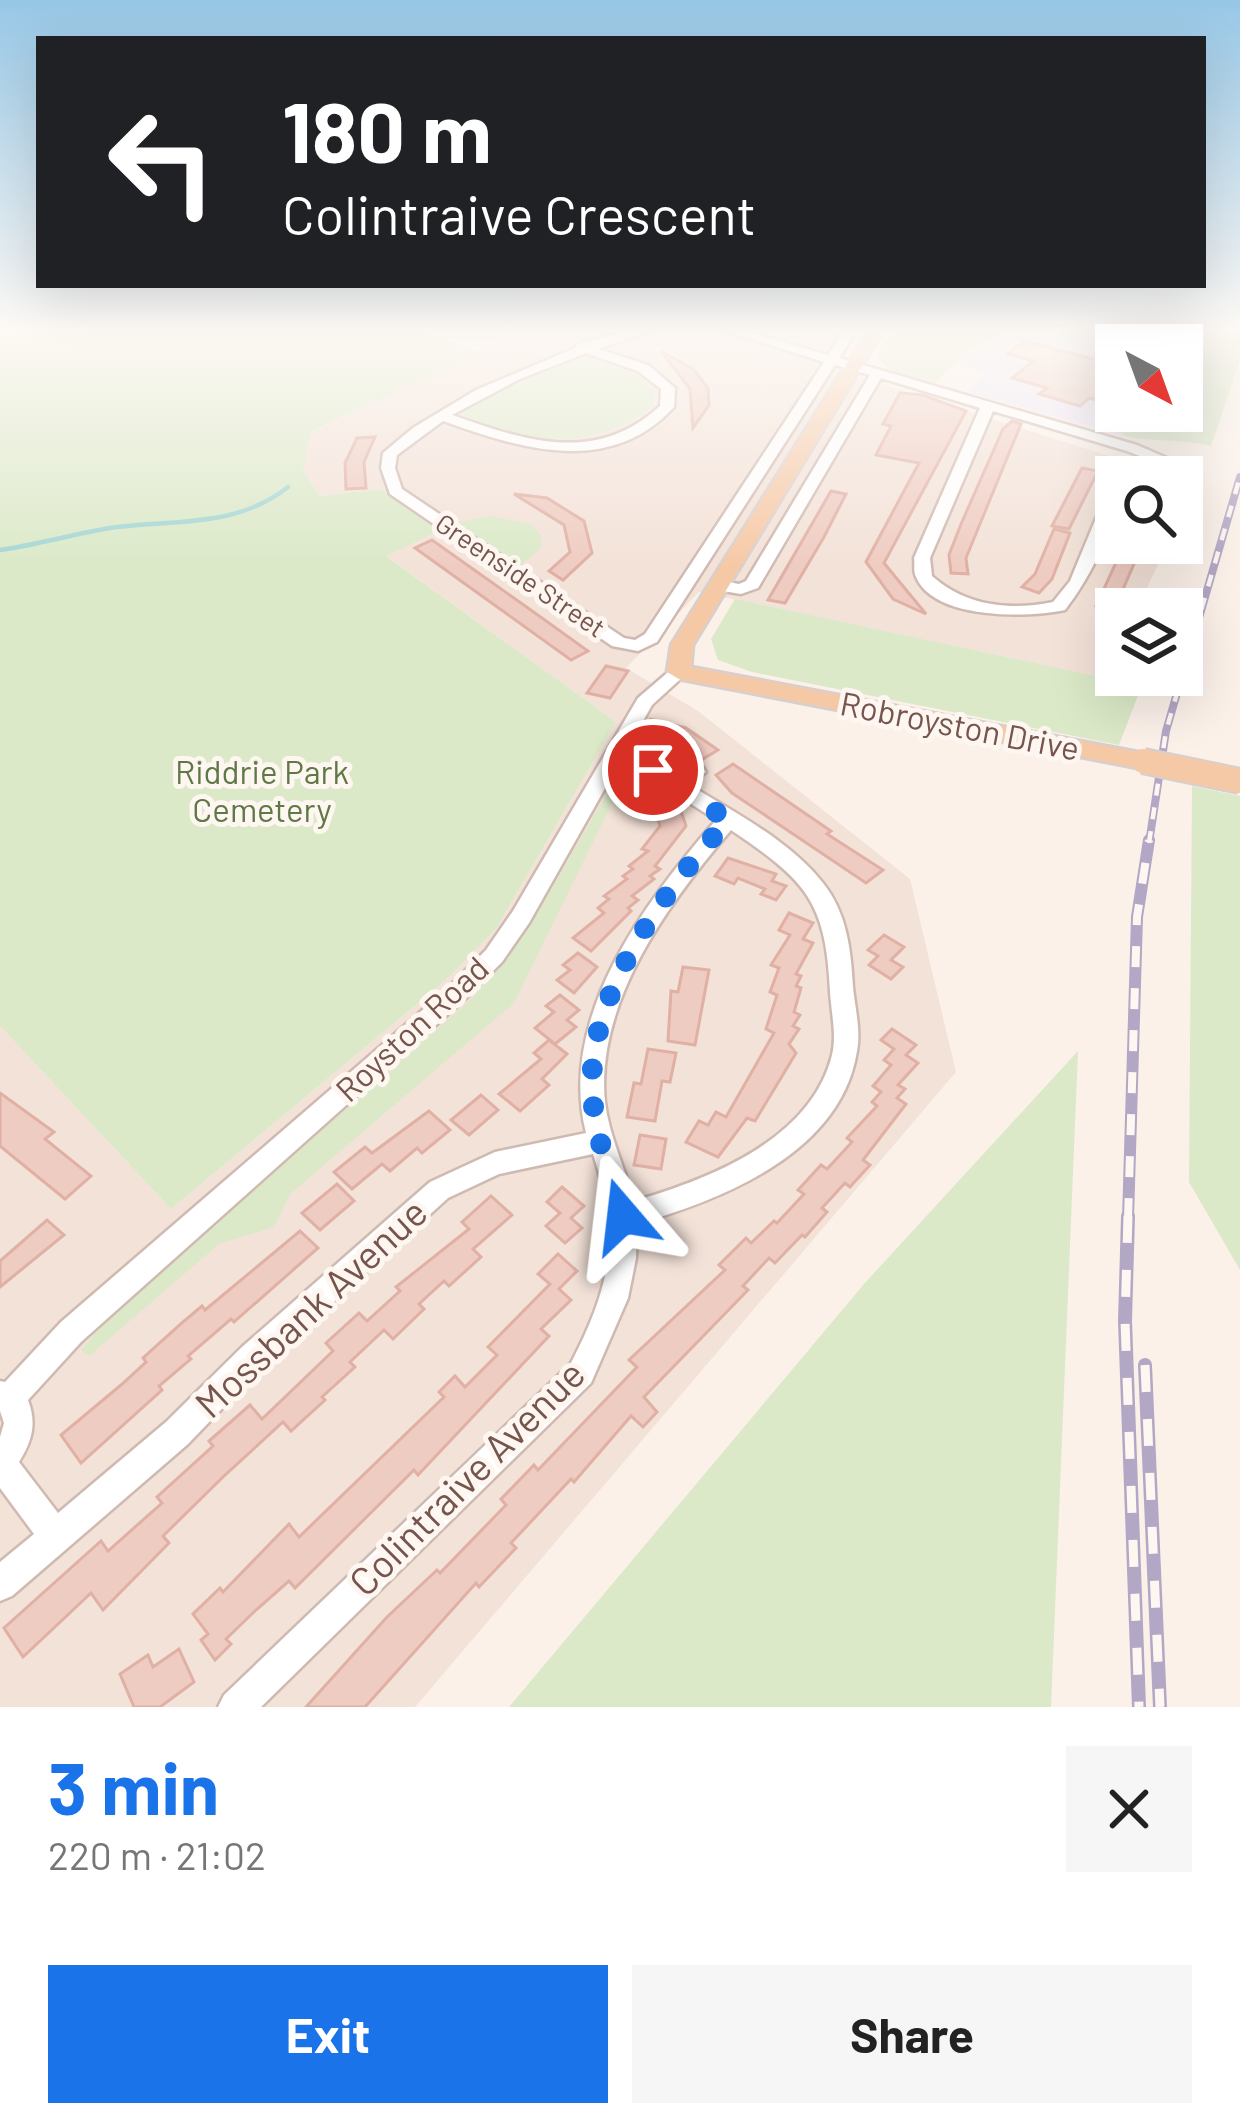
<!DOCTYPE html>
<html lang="en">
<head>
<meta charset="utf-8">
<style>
	body { margin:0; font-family:Barlow,sans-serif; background:#f6f6f6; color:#222; height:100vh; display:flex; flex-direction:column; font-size:45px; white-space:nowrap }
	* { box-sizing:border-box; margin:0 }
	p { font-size:39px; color:#767676 }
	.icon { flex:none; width:66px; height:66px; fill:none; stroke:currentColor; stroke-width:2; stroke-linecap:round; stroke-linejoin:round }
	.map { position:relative; height:1707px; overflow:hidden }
	.sheet { display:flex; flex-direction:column; background:#fff; flex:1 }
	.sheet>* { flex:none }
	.banner { position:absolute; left:36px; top:36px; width:1170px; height:252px; border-radius:0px; box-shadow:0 12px 48px #0002; background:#202124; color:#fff; overflow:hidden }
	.needle { width:78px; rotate:139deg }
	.controls { position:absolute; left:1095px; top:324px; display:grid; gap:24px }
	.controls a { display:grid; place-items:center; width:108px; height:108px; border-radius:0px; background:#fff; box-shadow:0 12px 48px #0002; font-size:60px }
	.pin { position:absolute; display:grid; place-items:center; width:102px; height:102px; color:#fff; margin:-51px; border:6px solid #fff; border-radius:50%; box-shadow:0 3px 12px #0007 }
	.me { position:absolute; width:132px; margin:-66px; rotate:343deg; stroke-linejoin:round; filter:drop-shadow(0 0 9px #0008) }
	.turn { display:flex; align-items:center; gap:42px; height:252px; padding:0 48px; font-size:54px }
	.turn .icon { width:156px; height:156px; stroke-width:2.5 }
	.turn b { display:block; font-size:84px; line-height:102px }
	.round { display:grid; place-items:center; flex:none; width:126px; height:126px; border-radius:0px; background:#f6f6f6 }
	.head { display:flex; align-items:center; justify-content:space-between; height:204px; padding:0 48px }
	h1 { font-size:72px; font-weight:700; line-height:90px; color:#1a73e8 }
	.primary-button { display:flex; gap:24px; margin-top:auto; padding:24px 48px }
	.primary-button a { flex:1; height:138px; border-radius:0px; background:#1a73e8; color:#fff; font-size:48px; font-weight:700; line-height:138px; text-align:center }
	.primary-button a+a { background:#f6f6f6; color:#222 }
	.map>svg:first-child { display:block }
	.residential { fill:#f3e2d8 }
	.education { fill:#eee6f8 }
	.green { fill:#dbe9c8 }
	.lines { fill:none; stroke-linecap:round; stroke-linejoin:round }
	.stream { stroke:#a5d6d4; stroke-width:4.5 }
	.building { fill:#efccc2; stroke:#e1b0a4; stroke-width:3 }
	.minor-casing { stroke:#cfbab2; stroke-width:5 }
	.major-casing { stroke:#d8cfcd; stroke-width:5 }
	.minor { fill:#fff; fill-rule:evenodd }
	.major { fill:#f6c9a6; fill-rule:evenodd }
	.rail-far2-casing { stroke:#b2a7c5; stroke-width:8 }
	.rail-far1-casing { stroke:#b2a7c5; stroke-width:12 }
	.rail-casing { stroke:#b2a7c5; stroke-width:14 }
	.rail-far2 { stroke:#fef6f0; stroke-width:4.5; stroke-dasharray:12; stroke-linecap:butt }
	.rail-far1 { stroke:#fef6f0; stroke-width:8; stroke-dasharray:21; stroke-linecap:butt }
	.rail { stroke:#fef6f0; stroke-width:9; stroke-dasharray:27; stroke-linecap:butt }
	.major-bridge-casing { stroke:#d8cfcd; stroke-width:28; stroke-linecap:butt }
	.major-bridge { stroke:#f6c9a6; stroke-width:24 }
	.route { stroke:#1a73e8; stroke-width:21; stroke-dasharray:0 37.8 }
	.labels { text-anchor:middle; stroke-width:10; stroke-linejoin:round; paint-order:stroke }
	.far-street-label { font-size:27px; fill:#75554e; stroke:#fef6f0 }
	.street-label { font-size:33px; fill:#75554e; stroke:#fef6f0 }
	.park-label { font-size:33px; fill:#5f7946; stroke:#fef6f0 }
	.near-street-label { font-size:39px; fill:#75554e; stroke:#fef6f0 }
</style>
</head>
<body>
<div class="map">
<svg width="1240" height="1707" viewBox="0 0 1240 1707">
	<rect width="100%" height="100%" fill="#fbf1e9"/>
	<!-- residential -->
	<path class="residential" d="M431,328H862L837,370L1176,477H1116V543H1168L1137,609H1116V655L1105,678L699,592L626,668L698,711L910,879L956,1072L415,1707H0V1026L171,1209L447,979L496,929L616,722L385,555L437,530L380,489L320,496L303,470L310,433L499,340L441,336Z"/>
	<!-- education -->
	<path class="education" d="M1032,329L1116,351V411H1148L1121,435L967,392L987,373L954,363L988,336Z"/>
	<!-- green -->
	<g class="green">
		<path d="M0,328H418L476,352L311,432L303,470L320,496L380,489L438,531L386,556L616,722L496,929L447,979L171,1209L0,1026Z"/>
		<path d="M893,328H1240V361L1211,446C1180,438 1152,443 1121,435L1148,411H1182V381L1191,372L1182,369V345H1116V351C1028,328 1004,311 935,383L890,371L876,355Z"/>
		<path d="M581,352L622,366L640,376L654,392L653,407C588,454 529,442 459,414Z"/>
		<path d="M489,516L531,524L541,535V548L520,566L454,523Z"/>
		<path d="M735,599L1105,678L1139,693L1119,745L752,672L718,660L711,639Z"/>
		<path d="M647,725H657L642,768L621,785L514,1003L290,1194L274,1227L219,1244L89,1356L81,1350L114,1312L467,1003L504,963L532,922Z"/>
		<path d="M1192,786L1240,796V1270L1189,1182Z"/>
		<path d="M1078,1051L1051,1707H509L864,1284Z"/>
	</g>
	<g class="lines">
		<!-- stream -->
		<path class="stream" d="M0,550C37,545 73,534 110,528C173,519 235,529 288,487"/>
	</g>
	<!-- building -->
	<g class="building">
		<path d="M1024,341L1116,365V387L1100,401L1089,398L1080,406L1039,394L1047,388L1012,378L1033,361L1008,354Z"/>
		<path d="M661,351L693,369L708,388L709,405L693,428L690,389Z"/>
		<path d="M900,393L923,395L966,411L884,563L926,614L893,599L866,562L919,463L876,455L891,426L883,424Z"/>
		<path d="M1012,421L1021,424L966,558L968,574L951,573L949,555L961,524L1003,429Z"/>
		<path d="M375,437L364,462L366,488L346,489L345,463L357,438Z"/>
		<path d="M1082,468L1098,471L1069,529L1052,526Z"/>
		<path d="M831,491L846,494L824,537L785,603L768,600Z"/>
		<path d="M514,494L547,498L584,521L592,553L563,580L549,571L570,552L564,525Z"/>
		<path d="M1054,529L1070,533L1052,579L1039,593L1022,587L1035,574Z"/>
		<path d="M432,540L528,608L588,651L571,660L415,548Z"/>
		<path d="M1125,543H1143L1114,610L1096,606Z"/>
		<path d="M606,666L628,671L610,698L587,693Z"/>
		<path d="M649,719L686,728L718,750L703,759Z"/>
		<path d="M733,764L831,831L827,834L883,870L866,883L732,793L716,775Z"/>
		<path d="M648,781L678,802L686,826L655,866L660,869L650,876L654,879L632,896L638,900L628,908L631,911L591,951L573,938L604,913L598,908L609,899L604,896L627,879L623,876L633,869L629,866L648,851L642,849L660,826L655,810L631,792Z"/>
		<path d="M728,858L776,874L772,881L786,886L776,900L761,894L765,889L738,878L734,884L715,876Z"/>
		<path d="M789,913L813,923L803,939L813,943L796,974L801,976L796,986L801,988L794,1012L800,1015L793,1026L799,1029L789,1044L796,1053L755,1121L747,1118L718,1157L686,1142L699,1121L708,1125L716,1112L726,1117L774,1033L766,1029L777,995L770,992L779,968L771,965L790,935L779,930Z"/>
		<path d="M884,935L904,947L891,960L903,967L891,979L869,965L878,956L868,950Z"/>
		<path d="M578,953L597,967L574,993L557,980L570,970L563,965Z"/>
		<path d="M683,967L709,970L695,1045L668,1041L671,991L678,992Z"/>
		<path d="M560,995L579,1010L567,1020L576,1027L555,1044L535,1028L554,1012L546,1006Z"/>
		<path d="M892,1029L916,1045L906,1055L918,1063L898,1085L905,1089L897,1098L906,1104L863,1160L870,1165L850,1187L845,1183L822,1208L827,1212L805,1237L802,1235L775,1263L769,1258L743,1286L748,1290L644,1397L657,1412L643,1427L631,1416L574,1482L571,1479L511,1543L516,1548L479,1587L476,1583L365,1707H306L387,1617L437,1570L440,1573L506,1505L501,1499L534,1465L538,1470L637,1367L629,1360L725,1270L719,1265L746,1238L751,1243L774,1221L777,1223L804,1194L798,1190L821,1165L827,1169L852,1142L847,1138L877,1106L872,1102L881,1092L873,1086L891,1065L884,1060L894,1049L881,1040Z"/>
		<path d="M549,1040L567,1054L542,1079L549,1085L520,1111L499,1094L541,1059L534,1053Z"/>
		<path d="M648,1049L676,1053L670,1082L662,1081L655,1121L627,1117L634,1083L641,1084Z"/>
		<path d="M0,1093L54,1132L45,1139L91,1176L65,1199L0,1146Z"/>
		<path d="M481,1095L498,1110L469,1135L451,1120Z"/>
		<path d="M429,1111L450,1130L422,1153L417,1148L390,1171L382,1164L352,1189L334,1172L365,1147L372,1153Z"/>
		<path d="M640,1135L666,1139L661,1169L634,1165Z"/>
		<path d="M337,1184L354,1201L320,1230L302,1213Z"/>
		<path d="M562,1187L584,1206L571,1218L582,1228L565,1243L546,1226L560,1213L547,1202Z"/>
		<path d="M491,1196L512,1215L473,1249L481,1257L449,1286L444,1281L419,1304L424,1309L393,1339L384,1330L350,1362L355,1367L322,1397L325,1400L291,1431L283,1422L223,1477L163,1536L169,1543L103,1610L91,1593L23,1657L4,1628L101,1541L108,1551L162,1503L157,1497L213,1446L209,1441L250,1405L262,1419L333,1351L326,1343L359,1313L367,1321L400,1291L396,1287L469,1229L462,1222Z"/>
		<path d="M47,1220L64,1235L0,1287V1261Z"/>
		<path d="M300,1231L318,1248L234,1322L231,1319L188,1356L191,1359L159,1386L162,1390L81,1463L61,1435L121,1385L146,1362L143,1358L183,1322L202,1306L205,1310Z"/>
		<path d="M558,1254L577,1271L559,1289L571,1300L541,1329L549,1336L418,1475L414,1470L295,1588L289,1581L256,1610L226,1639L231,1644L215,1660L201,1640L208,1634L193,1614L220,1588L223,1592L289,1524L299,1537L444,1397L439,1392L455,1376L465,1387L497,1355L488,1347L550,1284L538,1274Z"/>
		<path d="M179,1649L194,1682L160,1707H134L120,1674L148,1655L153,1667Z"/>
	</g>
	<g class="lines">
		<!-- minor casing -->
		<g class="minor-casing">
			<g id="minor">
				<path d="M641,328H660L598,349L648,365L675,388L674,407C610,477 521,449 443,421L397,455L395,468L402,489L624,638L635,640L645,634L824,362L717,328H735L828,355L846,328H858L839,358L1137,445L1190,468L1178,471L1127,451L993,411L930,558L932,576C966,606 1010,611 1053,602L1070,581L1109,487L1116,483C1116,527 1092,575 1065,610C1028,618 934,620 916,577C913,571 915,564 914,558L980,408L881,378L758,588L741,594L711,589L709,585L717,580L739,584L746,581L870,375L835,365L657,642L638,651L612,646L390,494L381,468L383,453L413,428L476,390L575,348L577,344ZM586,353L638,371L661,389L660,406C596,465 526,441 452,415L520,379Z"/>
				<path d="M679,667L688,672L652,705L529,923L502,962L464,1000L81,1342L28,1400C37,1424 32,1441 19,1462L58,1513L166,1422L242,1347L430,1182L495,1152L586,1133C557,1017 645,902 716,820L646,775L643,770L646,765H660L676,776L689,767H703L706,772L690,785C735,813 789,840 823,883C847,913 851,950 853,987C855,1008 861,1030 857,1051C841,1153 723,1199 637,1224L636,1258L628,1298L591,1383L261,1707H218L224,1695L571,1363C611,1285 621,1238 593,1154L499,1174L448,1198L262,1367L188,1444L12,1596L0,1601V1562L34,1534L0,1488V1437L4,1423L0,1411V1381L5,1382L61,1322L448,988L486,950L513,911L638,698L673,668ZM731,830C805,880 826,900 830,991C831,1012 837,1035 832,1055C811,1140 709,1179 634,1201C625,1168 609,1136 605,1102C595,1002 670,901 731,830Z"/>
			</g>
		</g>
		<!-- major casing -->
		<g class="major-casing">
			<path id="major" d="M869,328H885L693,645L691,667L1143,753L1152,755L1156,761L1152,767L1143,769L679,679L667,672L671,645Z"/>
		</g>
		<!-- minor -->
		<use href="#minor" class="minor"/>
		<!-- major -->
		<use href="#major" class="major"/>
		<!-- rail-far2 casing -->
		<g class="rail-far2-casing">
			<path id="rail-far2" d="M1149,843L1166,731L1240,477"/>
		</g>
		<!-- rail-far1 casing -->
		<g class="rail-far1-casing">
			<path id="rail-far1" d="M1128,1219L1137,917L1149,840"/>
		</g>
		<!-- rail casing -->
		<g class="rail-casing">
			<g id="rail">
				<path d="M1128,1216L1125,1321L1139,1707"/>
				<path d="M1145,1365L1160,1707"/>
			</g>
		</g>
		<!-- rail-far2 -->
		<use href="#rail-far2" class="rail-far2"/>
		<!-- rail-far1 -->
		<use href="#rail-far1" class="rail-far1"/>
		<!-- rail -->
		<use href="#rail" class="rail"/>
		<!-- major-bridge casing -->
		<g class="major-bridge-casing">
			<path id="major-bridge" d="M1143,761L1240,781"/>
		</g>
		<!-- major-bridge -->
		<use href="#major-bridge" class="major-bridge"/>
	</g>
	<!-- sky -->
	<linearGradient id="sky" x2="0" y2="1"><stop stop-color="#97c7e6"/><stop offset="0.58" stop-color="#fdf9f5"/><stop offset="1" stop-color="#fdf9f5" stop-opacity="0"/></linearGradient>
	<rect width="1240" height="567" fill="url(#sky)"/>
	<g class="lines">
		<!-- route -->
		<path class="route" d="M623,1216C610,1175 594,1133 592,1089C588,992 667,888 728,820L653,770"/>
	</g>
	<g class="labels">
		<!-- far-street labels -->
		<g class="far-street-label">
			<text transform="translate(520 576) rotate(34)" y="9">Greenside Street</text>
		</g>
		<!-- street labels -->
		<g class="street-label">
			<text transform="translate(960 726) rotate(11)" y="12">Robroyston Drive</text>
			<text transform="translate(412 1029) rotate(-43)" y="12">Royston Road</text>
		</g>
		<!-- park labels -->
		<g class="park-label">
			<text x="262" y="784">Riddrie Park<tspan x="262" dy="38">Cemetery</tspan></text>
		</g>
		<!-- near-street labels -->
		<g class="near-street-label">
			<text transform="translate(311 1308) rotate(-43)" y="14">Mossbank Avenue</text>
			<text transform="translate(467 1478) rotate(-45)" y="14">Colintraive Avenue</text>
		</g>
	</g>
</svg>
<div class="controls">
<a><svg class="needle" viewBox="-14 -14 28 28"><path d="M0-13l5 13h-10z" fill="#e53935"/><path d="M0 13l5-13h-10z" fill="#767676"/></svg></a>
<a><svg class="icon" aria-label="search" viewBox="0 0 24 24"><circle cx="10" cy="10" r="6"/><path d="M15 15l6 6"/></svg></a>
<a><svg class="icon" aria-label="layers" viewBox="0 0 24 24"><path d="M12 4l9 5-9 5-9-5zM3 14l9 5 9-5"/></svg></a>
</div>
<div class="pin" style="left:653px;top:770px;background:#d93025"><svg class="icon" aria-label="arrive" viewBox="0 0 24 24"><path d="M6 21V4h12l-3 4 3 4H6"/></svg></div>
<svg class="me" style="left:623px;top:1216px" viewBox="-20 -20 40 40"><path d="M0-17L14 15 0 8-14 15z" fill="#1a73e8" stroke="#fff" stroke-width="4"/></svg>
<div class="banner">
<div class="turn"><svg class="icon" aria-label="left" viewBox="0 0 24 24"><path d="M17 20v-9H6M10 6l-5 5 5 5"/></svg><div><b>180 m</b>Colintraive Crescent</div></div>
</div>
</div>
<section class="sheet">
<div class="head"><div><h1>3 min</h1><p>220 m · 21:02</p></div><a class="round"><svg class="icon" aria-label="close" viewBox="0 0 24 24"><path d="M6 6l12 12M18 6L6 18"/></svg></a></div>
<div class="primary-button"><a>Exit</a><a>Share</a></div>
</section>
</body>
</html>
